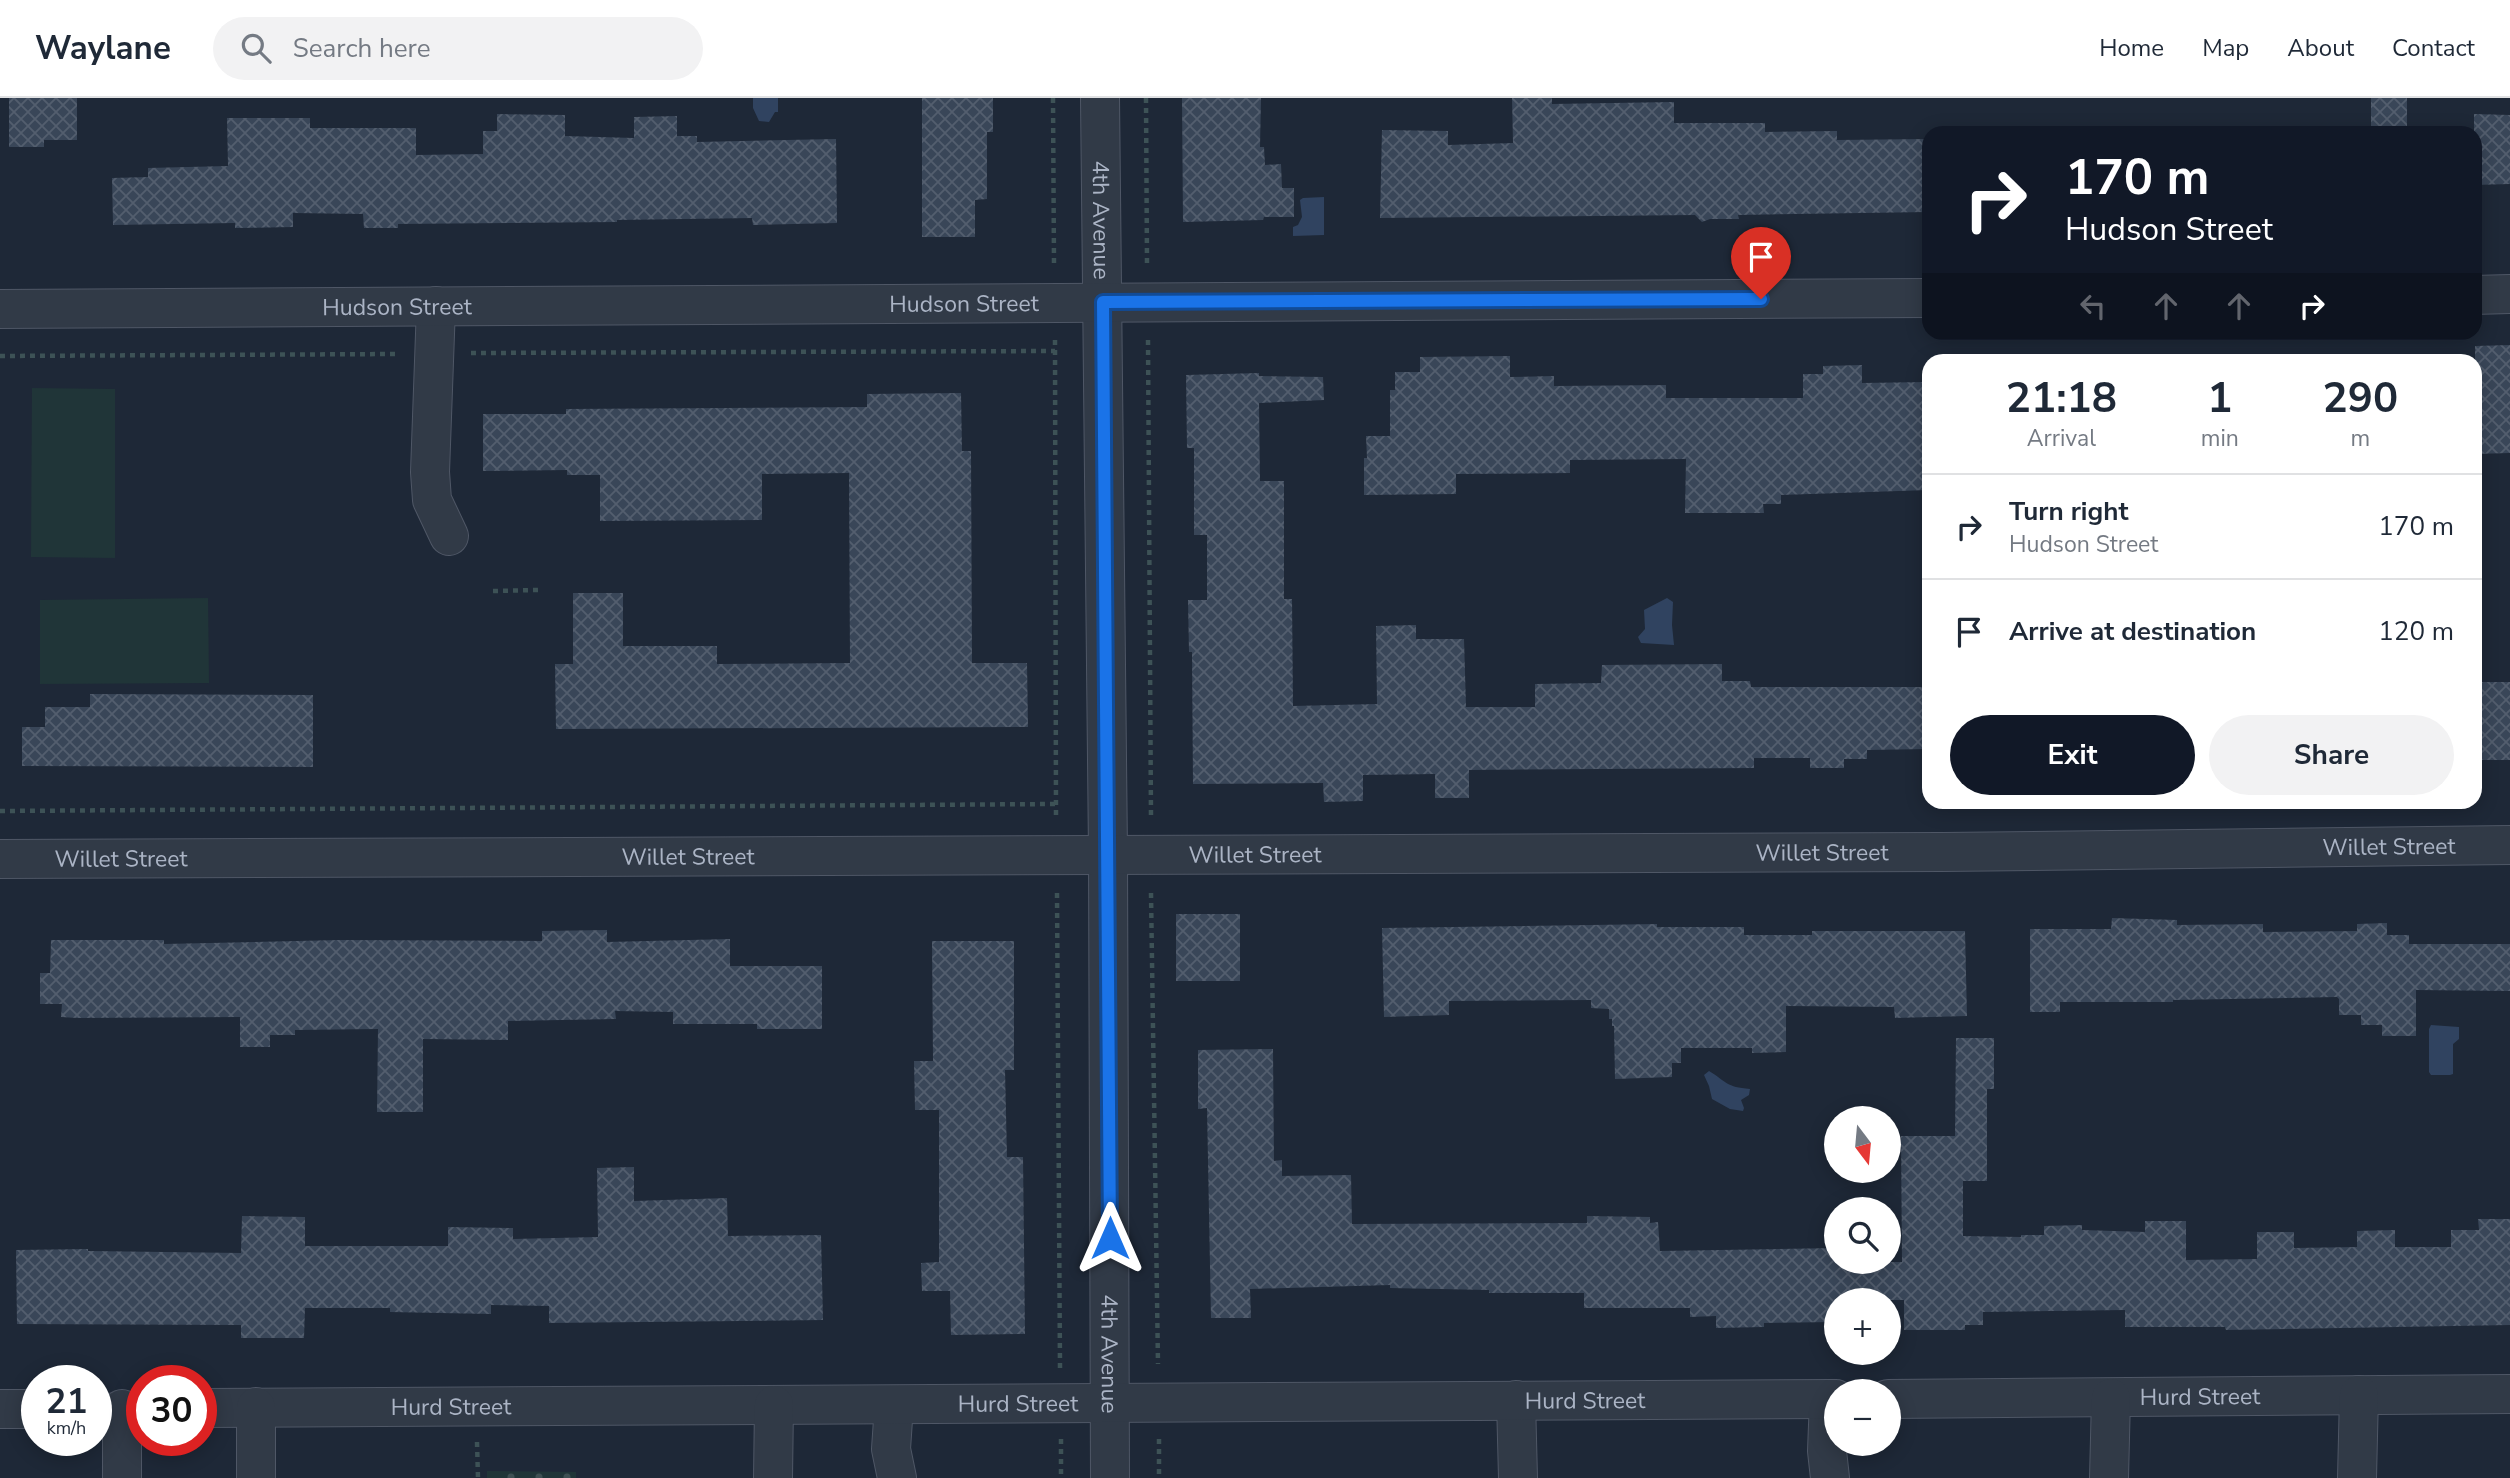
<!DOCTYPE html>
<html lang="en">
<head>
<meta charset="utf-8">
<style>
	body { margin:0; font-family:"Nunito Sans",sans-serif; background:#f2f2f3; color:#1f2937; height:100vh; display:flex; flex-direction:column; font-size:26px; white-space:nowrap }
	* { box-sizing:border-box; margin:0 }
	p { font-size:23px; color:#747a83 }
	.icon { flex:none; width:38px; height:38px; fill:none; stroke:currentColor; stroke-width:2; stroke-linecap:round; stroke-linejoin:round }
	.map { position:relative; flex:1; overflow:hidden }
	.side { position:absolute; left:1922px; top:256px; width:560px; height:455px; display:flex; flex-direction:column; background:#fff; border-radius:21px; box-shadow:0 4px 18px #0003 }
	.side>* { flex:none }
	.hud { position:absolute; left:1922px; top:28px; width:560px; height:214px; border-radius:21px; box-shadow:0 4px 18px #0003; background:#111827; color:#fff; overflow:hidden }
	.needle { width:46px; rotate:164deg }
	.controls { position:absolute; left:1824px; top:1008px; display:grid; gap:14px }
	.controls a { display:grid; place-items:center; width:77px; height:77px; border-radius:50%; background:#fff; box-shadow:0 4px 18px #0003; font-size:35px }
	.speed { position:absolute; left:21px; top:1267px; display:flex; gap:14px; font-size:35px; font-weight:700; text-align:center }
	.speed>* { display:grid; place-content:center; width:91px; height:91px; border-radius:50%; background:#fff; box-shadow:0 4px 18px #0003; line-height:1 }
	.speed small { font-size:18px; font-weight:400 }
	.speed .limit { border:10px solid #d22; background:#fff; color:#111 }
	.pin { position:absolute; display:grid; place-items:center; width:60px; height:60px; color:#fff; margin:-72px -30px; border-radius:50% 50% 50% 0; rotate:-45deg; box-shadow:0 0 7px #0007 }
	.pin .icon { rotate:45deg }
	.me { position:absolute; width:77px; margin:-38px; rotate:0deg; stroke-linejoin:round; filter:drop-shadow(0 0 5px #0008) }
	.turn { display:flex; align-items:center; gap:24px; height:147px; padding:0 28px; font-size:32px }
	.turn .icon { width:91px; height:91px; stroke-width:2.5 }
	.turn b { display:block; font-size:49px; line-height:60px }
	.lanes { display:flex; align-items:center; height:66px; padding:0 28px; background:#0003; justify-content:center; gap:35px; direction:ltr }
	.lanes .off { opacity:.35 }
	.eta { display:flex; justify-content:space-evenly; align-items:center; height:119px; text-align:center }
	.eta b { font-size:42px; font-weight:700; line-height:49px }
	.action { display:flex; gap:14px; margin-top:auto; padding:14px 28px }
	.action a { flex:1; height:80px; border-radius:42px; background:#111827; color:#fff; font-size:28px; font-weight:700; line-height:80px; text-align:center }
	.action a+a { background:#f2f2f3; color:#1f2937 }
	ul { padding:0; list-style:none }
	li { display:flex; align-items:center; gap:21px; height:105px; padding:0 28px; border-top:2px solid #e0e1e3 }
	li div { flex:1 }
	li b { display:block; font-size:26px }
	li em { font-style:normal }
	header { display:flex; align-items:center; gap:42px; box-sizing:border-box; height:98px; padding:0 35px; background:#fff; border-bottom:2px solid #e0e1e3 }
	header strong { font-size:33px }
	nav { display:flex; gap:38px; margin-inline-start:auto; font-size:24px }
	.search { width:490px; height:63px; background:#f2f2f3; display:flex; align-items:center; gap:18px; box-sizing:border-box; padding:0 24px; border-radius:38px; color:#747a83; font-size:26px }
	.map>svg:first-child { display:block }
	.grass { fill:#203538 }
	.cemetery { fill:url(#cemetery-stones) }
	.water { fill:#304360 }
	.building { fill:url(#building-cross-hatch) }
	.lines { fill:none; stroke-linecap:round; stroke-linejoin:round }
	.minor-casing { stroke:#4f5766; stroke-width:40 }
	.path { stroke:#3d5256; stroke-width:4.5; stroke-dasharray:5 5; stroke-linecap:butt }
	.minor { stroke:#313a47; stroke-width:38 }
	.route-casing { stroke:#114b97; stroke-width:18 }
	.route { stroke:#1a73e8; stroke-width:12 }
	.labels { text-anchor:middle; stroke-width:6; stroke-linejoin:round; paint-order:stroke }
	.street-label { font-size:23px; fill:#abb4c5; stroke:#171f2c }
</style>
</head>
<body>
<header>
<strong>Waylane</strong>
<div class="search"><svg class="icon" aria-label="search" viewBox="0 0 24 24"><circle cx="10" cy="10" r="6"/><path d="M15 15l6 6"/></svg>Search here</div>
<nav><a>Home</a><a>Map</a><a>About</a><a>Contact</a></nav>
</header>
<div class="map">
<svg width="2510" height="1380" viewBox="0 0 2510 1380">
	<defs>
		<pattern id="cemetery-stones" width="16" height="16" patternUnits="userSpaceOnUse" patternTransform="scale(1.75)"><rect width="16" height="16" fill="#203538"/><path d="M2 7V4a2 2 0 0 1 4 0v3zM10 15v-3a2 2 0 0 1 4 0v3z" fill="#3e5053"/></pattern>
		<pattern id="building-cross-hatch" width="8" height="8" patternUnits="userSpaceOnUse" patternTransform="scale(1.75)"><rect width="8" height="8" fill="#394658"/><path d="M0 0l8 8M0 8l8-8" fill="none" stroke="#535e6e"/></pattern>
	</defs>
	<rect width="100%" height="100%" fill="#1e2837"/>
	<!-- grass -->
	<g class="grass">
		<path d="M32,290L115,291V460L31,459Z"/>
		<path d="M208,500L209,585L40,586V502Z"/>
	</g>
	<!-- cemetery -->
	<path class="cemetery" d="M487,1373L576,1374V1380H487Z"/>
	<!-- water -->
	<g class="water">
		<path d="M753,0H778V14H775L769,24L759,23L753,10Z"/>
		<path d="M1324,99V137L1293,138V129L1298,127L1302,119L1300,102L1303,100Z"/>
		<path d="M1667,500L1673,504L1672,527L1674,547L1641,545L1638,539L1645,531L1644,512Z"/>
		<path d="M2431,927L2459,929V941L2453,946V976L2450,977H2431L2429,974V931Z"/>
		<path d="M1709,973C1727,984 1726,989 1750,991L1749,997L1741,1002L1744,1010L1743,1013L1730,1011L1712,1001L1709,988L1704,977Z"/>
	</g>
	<!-- building -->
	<g class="building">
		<path d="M9,0H77V42H44V49H9Z"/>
		<path d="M922,0H993V34H987V101L975,102V139H922Z"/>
		<path d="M1182,0H1261L1260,49H1264L1265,67L1281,66L1282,90H1294V119H1264L1263,122L1183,124Z"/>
		<path d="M1512,0H1552V6L1674,4V25H1765V34L1837,33V42L1928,41V114L1738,117L1739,121H1710L1702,124L1695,117L1380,120L1382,32L1448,33V47L1513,45Z"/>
		<rect x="2371" y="0" width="36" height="35"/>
		<path d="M497,16L565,17V38L634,40V19L677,18V38H697V44L836,41L837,125L753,127L752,120L617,122V124L398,126V130H364L363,116L293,115V129L235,130V125L113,127L112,80L148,79V70L228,68L227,20H310V30H416V57L483,56V33H497Z"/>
		<path d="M2474,16L2510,17V86L2474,87Z"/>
		<path d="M2510,247V355L2475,356V248Z"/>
		<path d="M1510,258V279L1554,278V288L1666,287V300H1803V276H1823V268L1862,267V285L1928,284V392L1781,397V406H1763L1764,415H1685L1686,361L1570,362V375L1456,376V396L1364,397V360H1367L1366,338H1390V292H1395V274H1420V259Z"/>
		<path d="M1259,275V278L1323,279L1324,302L1259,305L1260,383H1284V501H1292L1293,608L1377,606L1376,528L1416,527V541H1464L1466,609H1535V586L1601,585L1602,567L1722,566V583H1750L1751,589H1928V651L1867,652V661H1844V670H1810V660H1754V670L1469,672V700H1435V676L1363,677V703L1324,704L1323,685L1193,686L1192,554H1189L1188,502H1207V437H1194V350H1187L1186,277Z"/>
		<path d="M961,295L962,353H971L972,565H1027L1028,629L556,631L555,566H573V495H623V548H717V566L850,565L849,375L762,376V422L600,423V377H567V372L483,373V316H566V311L867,309V296Z"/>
		<rect x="2474" y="584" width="36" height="78"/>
		<path d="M90,596L313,597V669L22,668V629H45V609H90Z"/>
		<rect x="1176" y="816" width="64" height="67"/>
		<path d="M2112,820L2177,822V827L2263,826V834L2357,833V826L2387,825V837H2409V846H2510V893L2416,892V938H2382V927H2361V917H2339V901L2337,899L2173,902V904H2060V914H2030V831H2111Z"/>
		<path d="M1657,826V829H1744V837H1812V833H1965L1967,918L1895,920L1894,909L1786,908V954L1752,955V950H1681V965H1672V979L1615,981L1614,928H1612V921H1609V911L1591,910V902L1449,903V917L1384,919L1382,830Z"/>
		<path d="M607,832V844L730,841V868H822V931H757V926H673V914L615,913L616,921L508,923V942L423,941V1014H377L378,931L295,932V937H270V949H240V919L77,920L61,919L62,906H40V875H50L51,842H164V846L339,842L542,843V833Z"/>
		<path d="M932,843H1014V972H1005L1007,1059H1023L1025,1236L951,1237L950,1193H922L921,1165L939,1164V1012H915L914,963H933Z"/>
		<path d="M1956,940H1994V991H1987V1083H1963V1138L2021,1139V1137H2044V1128L2082,1127V1132L2145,1134V1123H2186V1162L2257,1161V1134H2294V1150L2357,1149V1133L2395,1132V1149H2451V1132H2479L2478,1121H2510V1227L2226,1232L2225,1229H2125V1212L1983,1214V1227H1965V1232H1904V1202H1836V1224L1764,1225V1229L1716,1230V1218L1690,1219V1210H1584V1195H1489V1192L1390,1190V1187L1250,1191L1251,1220H1211L1207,1010L1198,1011V952L1273,951L1274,1063L1282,1062V1078L1351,1077L1352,1126L1587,1125V1118L1650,1119V1125L1658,1124L1660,1153L1836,1150V1164H1902L1901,1038H1955Z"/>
		<path d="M634,1069V1103L727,1100L728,1138L821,1137L823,1222L549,1225V1208L491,1207V1216L390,1214V1210H305L304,1240H241V1227L17,1226L16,1152L88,1151V1153L241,1155L242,1118L305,1119V1148H448V1129L513,1130V1141L598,1139L597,1070Z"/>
	</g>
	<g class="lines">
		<!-- minor casing -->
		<g class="minor-casing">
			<g id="minor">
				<path id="s1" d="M1100,0L1108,755L1110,1380"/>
				<path d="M2474,197L2510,196"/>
				<path d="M436,208L430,374L432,402L449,438"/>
				<path id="s2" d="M0,211L1928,200"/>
				<path id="s3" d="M0,761L1943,754L2510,747"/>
				<path d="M1829,1301L1827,1353L1830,1380"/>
				<path id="s4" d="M1888,1301L2510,1296"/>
				<path d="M1516,1302L1518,1380"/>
				<path d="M894,1307L891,1351L897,1380"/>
				<path id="s5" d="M201,1310L1836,1301"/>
				<path d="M0,1311H37"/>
				<path d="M122,1311V1380"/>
				<path d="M256,1380V1309"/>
				<path d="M773,1380L774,1307"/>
				<path d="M2109,1380L2111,1300"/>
				<path d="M2357,1380L2359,1297"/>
			</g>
		</g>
		<!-- path -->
		<g class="path">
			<path d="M1053,0L1054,167"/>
			<path d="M1146,0L1147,167"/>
			<path d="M1055,242L1056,720"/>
			<path d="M1148,242L1151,720"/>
			<path d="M471,255L1055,253"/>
			<path d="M0,258L396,256"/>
			<path d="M493,493L538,492"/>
			<path d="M0,713L1056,706"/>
			<path d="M1057,795L1060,1270"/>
			<path d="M1151,795L1158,1266"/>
			<path d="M1061,1341V1380"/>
			<path d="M1159,1341V1380"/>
			<path d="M477,1344L478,1380"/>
		</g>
		<!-- minor -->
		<use href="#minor" class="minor"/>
	</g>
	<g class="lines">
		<!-- route casing -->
		<g class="route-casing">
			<path id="route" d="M1110,1140L1103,204L1761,201"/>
		</g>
		<!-- route -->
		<use href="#route" class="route"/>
	</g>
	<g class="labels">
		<!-- street labels -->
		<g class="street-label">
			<text dy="8" stroke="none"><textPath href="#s1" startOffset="122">4th Avenue</textPath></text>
			<text dy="8" stroke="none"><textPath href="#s2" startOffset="964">Hudson Street</textPath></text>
			<text dy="8" stroke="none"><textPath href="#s2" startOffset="397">Hudson Street</textPath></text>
			<text dy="8" stroke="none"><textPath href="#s3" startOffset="2389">Willet Street</textPath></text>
			<text dy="8" stroke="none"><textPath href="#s3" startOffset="1822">Willet Street</textPath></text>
			<text dy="8" stroke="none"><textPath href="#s3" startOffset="1255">Willet Street</textPath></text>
			<text dy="8" stroke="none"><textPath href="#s3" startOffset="688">Willet Street</textPath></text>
			<text dy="8" stroke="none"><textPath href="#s3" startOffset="121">Willet Street</textPath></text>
			<text dy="8" stroke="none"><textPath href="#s1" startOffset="1256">4th Avenue</textPath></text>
			<text dy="8" stroke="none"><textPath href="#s4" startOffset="312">Hurd Street</textPath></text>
			<text dy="8" stroke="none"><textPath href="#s5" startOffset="1384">Hurd Street</textPath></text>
			<text dy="8" stroke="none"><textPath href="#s5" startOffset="817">Hurd Street</textPath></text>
			<text dy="8" stroke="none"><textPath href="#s5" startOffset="250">Hurd Street</textPath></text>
		</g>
	</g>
</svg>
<div class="controls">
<a><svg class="needle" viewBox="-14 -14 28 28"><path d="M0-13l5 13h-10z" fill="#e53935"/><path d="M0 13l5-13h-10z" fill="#747a83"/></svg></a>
<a><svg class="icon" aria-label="search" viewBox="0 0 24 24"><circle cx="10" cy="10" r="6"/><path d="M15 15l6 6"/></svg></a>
<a>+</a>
<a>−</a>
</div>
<div class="speed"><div>21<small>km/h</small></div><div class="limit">30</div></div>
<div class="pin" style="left:1761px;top:201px;background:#d93025"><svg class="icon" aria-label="arrive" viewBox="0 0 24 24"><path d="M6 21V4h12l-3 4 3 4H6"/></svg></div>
<svg class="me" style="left:1110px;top:1140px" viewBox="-20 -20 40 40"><path d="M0-17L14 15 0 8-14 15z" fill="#1a73e8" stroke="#fff" stroke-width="4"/></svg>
<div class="hud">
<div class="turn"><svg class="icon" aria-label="right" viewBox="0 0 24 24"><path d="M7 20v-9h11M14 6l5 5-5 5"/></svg><div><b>170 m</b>Hudson Street</div></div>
<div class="lanes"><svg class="icon off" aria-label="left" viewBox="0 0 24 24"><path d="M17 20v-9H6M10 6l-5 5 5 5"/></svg><svg class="icon off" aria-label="ahead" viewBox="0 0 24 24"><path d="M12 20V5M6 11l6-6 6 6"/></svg><svg class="icon off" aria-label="ahead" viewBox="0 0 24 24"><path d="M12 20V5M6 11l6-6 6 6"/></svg><svg class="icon" aria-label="right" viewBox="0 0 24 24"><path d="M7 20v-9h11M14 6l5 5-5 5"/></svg></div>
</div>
<section class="side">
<div class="eta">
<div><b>21:18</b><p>Arrival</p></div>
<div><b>1</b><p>min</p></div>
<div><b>290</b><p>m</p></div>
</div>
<ul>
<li><svg class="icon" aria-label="right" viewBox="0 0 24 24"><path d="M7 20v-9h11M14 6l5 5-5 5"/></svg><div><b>Turn right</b><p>Hudson Street</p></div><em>170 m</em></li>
<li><svg class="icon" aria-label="arrive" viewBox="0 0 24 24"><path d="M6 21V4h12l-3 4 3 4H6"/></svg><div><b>Arrive at destination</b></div><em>120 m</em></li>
</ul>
<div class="action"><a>Exit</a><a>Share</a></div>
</section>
</div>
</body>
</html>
